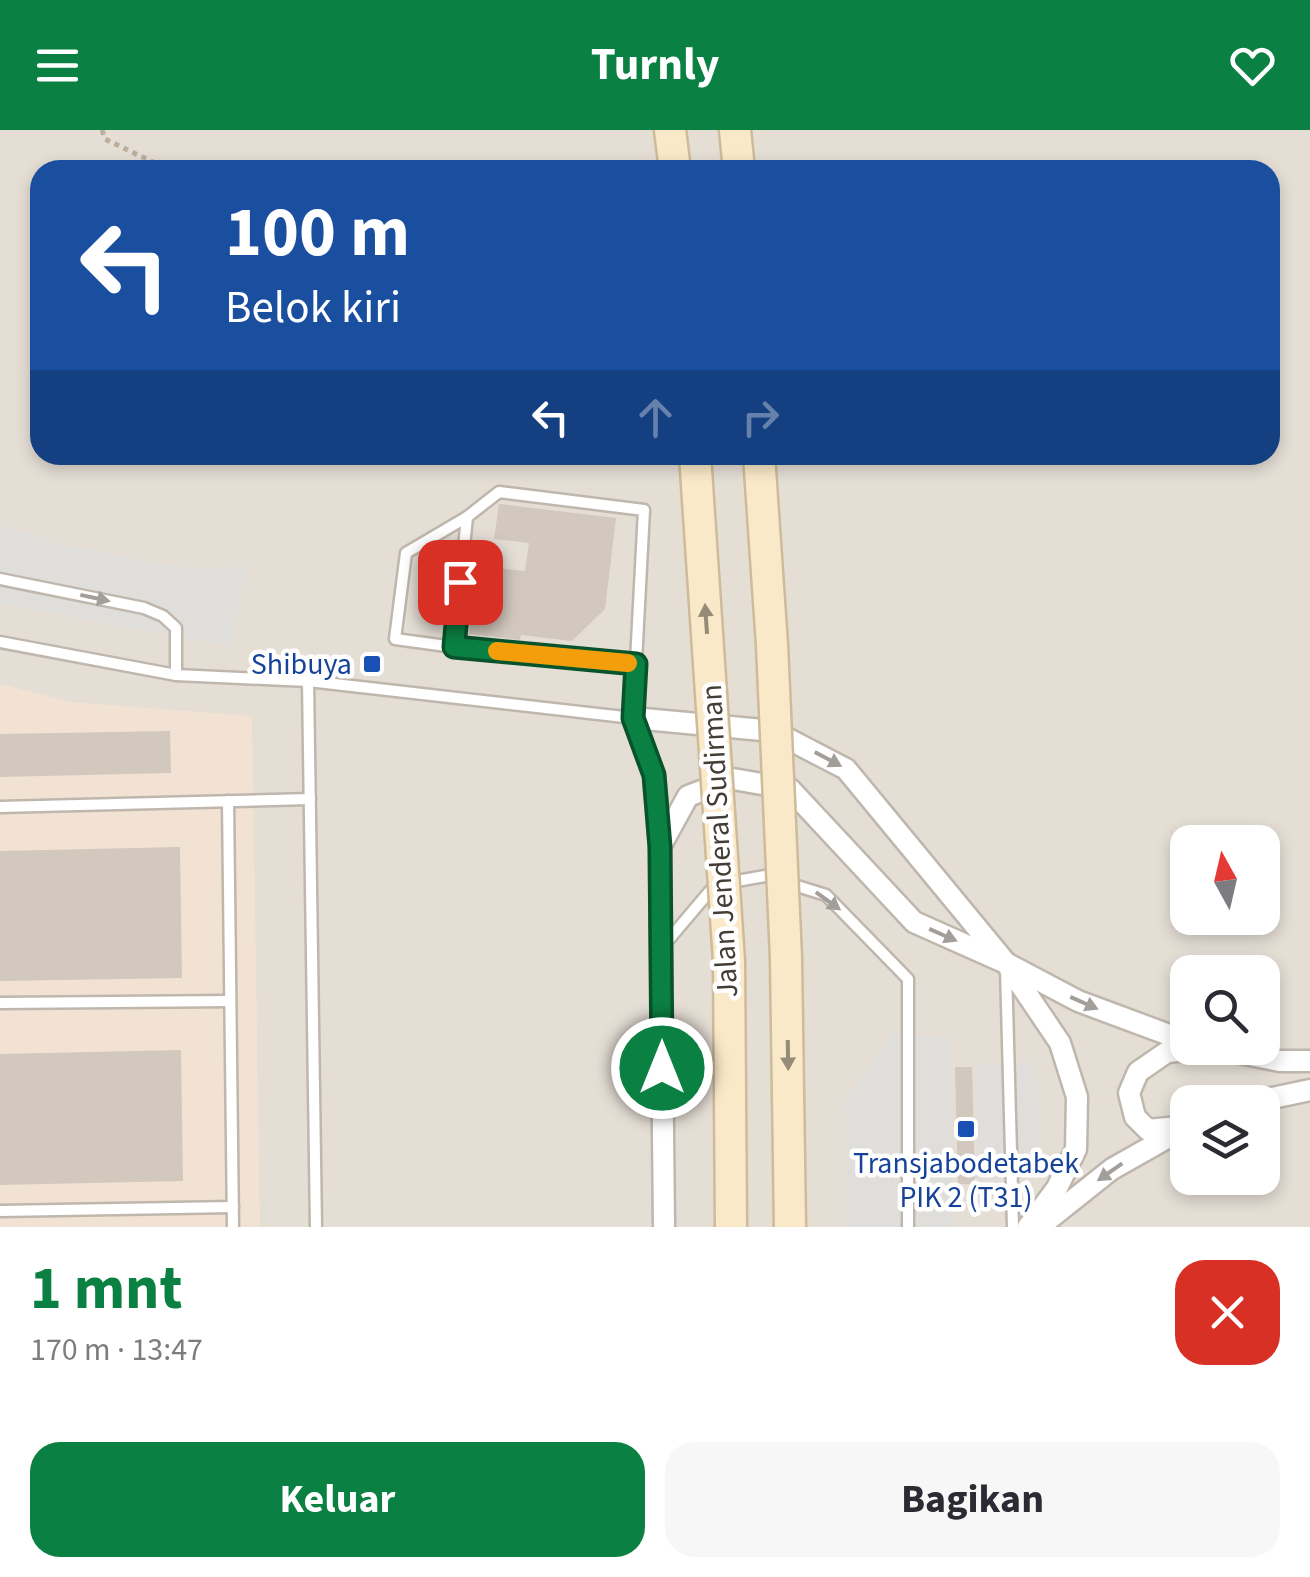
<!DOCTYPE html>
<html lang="id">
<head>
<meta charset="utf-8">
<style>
	body { margin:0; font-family:"Source Sans 3",sans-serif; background:#f7f7f7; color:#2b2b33; height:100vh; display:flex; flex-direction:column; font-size:38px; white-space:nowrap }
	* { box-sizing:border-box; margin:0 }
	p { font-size:32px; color:#7c7c81 }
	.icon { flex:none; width:55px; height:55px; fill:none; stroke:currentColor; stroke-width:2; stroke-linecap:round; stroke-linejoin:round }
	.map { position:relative; height:1097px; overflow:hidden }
	.panel { display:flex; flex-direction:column; background:#fff; flex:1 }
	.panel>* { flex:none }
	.banner { position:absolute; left:30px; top:30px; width:1250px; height:305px; border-radius:30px; box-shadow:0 5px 15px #0003; background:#1a4fa0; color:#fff; overflow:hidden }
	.needle { width:65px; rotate:352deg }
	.fabs { position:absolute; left:1170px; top:695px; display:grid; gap:20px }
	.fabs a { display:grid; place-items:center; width:110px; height:110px; border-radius:20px; background:#fff; box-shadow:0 5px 15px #0003; font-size:50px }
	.pin { position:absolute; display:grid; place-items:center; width:85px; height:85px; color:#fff; margin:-42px; border-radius:20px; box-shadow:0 5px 15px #0006 }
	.me { position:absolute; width:110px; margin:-55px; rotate:0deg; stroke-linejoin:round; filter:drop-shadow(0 0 8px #0008) }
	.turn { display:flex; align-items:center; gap:35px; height:210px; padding:0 30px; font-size:45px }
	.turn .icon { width:130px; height:130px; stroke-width:2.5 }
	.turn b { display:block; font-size:70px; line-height:85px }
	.lanes { display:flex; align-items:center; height:95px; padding:0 30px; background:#0003; justify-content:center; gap:50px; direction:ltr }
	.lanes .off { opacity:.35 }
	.round { display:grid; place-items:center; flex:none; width:105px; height:105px; border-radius:30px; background:#f7f7f7 }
	.head { display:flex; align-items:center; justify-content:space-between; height:170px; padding:0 30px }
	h1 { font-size:60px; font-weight:700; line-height:75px; color:#0b8043 }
	.action { display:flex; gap:20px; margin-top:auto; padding:20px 30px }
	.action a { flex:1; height:115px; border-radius:30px; background:#0b8043; color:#fff; font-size:40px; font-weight:700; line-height:115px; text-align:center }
	.action a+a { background:#f7f7f7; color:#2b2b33 }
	header { display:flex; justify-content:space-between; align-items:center; height:130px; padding:0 30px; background:#0b8043; color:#fff; font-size:45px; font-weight:700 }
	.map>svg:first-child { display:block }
	.residential { fill:#e5ded5; fill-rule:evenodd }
	.commercial { fill:#f2e2d3 }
	.parking { fill:#e0dedb }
	.building { fill:#d2c8bd }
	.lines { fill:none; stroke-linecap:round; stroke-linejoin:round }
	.lane-casing { stroke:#bfb7ad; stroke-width:15 }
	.street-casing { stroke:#bfb7ad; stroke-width:25 }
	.secondary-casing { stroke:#cebb99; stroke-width:35 }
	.path { stroke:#bdae9c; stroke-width:5; stroke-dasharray:5 5; stroke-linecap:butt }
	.lane { stroke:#fff; stroke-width:10 }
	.street { stroke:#fff; stroke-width:20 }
	.secondary { stroke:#fae9c8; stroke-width:30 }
	.secondary-bridge-casing { stroke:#cebb99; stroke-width:35; stroke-linecap:butt }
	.secondary-bridge { stroke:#fae9c8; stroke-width:30 }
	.oneway { fill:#a29e9a }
	.oneway2 { fill:#968a78 }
	.route-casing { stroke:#07532c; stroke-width:25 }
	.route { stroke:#0b8043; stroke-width:18 }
	.slow { stroke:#f59e0b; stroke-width:18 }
	.transit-dot { fill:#1a4fb4; stroke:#fff; stroke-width:4 }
	.labels { text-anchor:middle; stroke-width:9; stroke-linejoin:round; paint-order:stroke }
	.transit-label { font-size:30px; fill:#164399; stroke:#fff; text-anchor:end }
	.street-label { font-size:30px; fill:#443d36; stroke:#fff }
</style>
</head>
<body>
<header><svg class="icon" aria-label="menu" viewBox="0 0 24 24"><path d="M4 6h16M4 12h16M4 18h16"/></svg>Turnly<svg class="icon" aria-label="heart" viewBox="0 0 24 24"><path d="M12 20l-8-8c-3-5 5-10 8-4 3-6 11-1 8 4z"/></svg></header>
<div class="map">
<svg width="1310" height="1097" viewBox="0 0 1310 1097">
	<rect width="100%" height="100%" fill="#f2ede6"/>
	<!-- residential -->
	<path class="residential" d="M0,0H1310V1097H0ZM40,40H1270V325H40ZM1188,712H1262V788H1188ZM1188,842H1262V918H1188ZM1188,972H1262V1048H1188Z"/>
	<!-- commercial -->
	<path class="commercial" d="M0,554L71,572L252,586L260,1097H0Z"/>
	<!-- parking -->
	<g class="parking">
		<path d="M0,394L60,414L126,427L195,439L246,436L232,516L0,474Z"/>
		<path d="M892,904L951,907L954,1097H847L845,970Z"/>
		<path d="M1037,933L1040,1044H1023V1052L979,1053L976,934Z"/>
	</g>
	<!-- building -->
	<g class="building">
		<path d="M499,374L616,388L605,479L572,511L521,505L520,510L469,504L477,436L525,441L529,413L494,409Z"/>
		<path d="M170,601L171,643L0,647V604Z"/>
		<path d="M180,717L182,848L0,851V721Z"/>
		<path d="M181,920L183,1051L0,1055V924Z"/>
		<path d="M955,937H972L975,1054H958Z"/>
	</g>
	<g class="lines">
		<!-- lane casing -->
		<g class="lane-casing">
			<g id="lane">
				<path d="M0,449L144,478L163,486L176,498V545"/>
				<path d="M0,512L176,545L308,551L633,588L644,380L499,362L467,387L406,423L395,509L454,517L636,534"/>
				<path d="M454,517L467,387"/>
				<path d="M308,551L316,1097"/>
				<path d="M228,671L233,1097"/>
				<path d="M0,677L310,669"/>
				<path d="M665,814L715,755L765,746L826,765L908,849V1097"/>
				<path d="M1006,838L1013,1097"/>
				<path d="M0,873L230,871"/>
				<path d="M0,1081L233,1077"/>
			</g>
		</g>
		<!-- street casing -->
		<g class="street-casing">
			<g id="street">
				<path d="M660,717L688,666L733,649L790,659L914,792L1006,833L1060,913L1077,967L1076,1019L1057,1058L1028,1097"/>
				<path d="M1214,918L1280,931H1310"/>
				<path d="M1253,972L1310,960"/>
				<path d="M1188,996L1148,1000L1135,987L1129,963L1138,942L1167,922L1210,918"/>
				<path d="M664,1097L660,717L654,645L633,588L773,601L846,639L1006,833L1078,871L1188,912"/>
				<path d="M1039,1097L1112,1039L1181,1000"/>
			</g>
		</g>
		<!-- secondary casing -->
		<g class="secondary-casing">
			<g id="secondary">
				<path d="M670,0L675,40"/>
				<path d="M735,0L739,40"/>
				<path d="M786,828L790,1097"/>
				<path d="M729,831L731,1097"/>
			</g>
		</g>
		<!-- path -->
		<path class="path" d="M102,0L105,9L159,35L183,40"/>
		<!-- lane -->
		<use href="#lane" class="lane"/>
		<!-- street -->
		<use href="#street" class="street"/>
		<!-- secondary -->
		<use href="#secondary" class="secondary"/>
		<!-- secondary-bridge casing -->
		<g class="secondary-bridge-casing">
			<g id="secondary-bridge">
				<path d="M695,325L729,831"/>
				<path d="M759,325L772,515L786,828"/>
			</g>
		</g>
		<!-- secondary-bridge -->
		<use href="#secondary-bridge" class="secondary-bridge"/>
	</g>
	<!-- one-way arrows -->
	<defs><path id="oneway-solid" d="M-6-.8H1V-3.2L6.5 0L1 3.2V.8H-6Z" transform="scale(2.5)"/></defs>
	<g class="oneway">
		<use href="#oneway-solid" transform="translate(95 468) rotate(12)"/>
		<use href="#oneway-solid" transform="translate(828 629) rotate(28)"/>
		<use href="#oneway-solid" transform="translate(828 771) rotate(36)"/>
		<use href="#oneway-solid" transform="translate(943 805) rotate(24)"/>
		<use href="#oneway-solid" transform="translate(1084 873) rotate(24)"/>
		<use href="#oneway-solid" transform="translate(1110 1042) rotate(145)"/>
	</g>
	<g class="oneway2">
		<use href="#oneway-solid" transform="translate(706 489) rotate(-94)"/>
		<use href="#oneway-solid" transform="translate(788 925) rotate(89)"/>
	</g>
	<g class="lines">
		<!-- route casing -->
		<g class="route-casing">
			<path id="route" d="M460,452L454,517L636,534L633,588L654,645L660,717L662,938"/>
		</g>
		<!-- route -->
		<use href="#route" class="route"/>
		<!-- slow -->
		<path class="slow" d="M497,521L628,533"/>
	</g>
	<!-- markers -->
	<g class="transit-dot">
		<rect x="362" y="524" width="20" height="20" rx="5"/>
		<rect x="956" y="989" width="20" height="20" rx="5"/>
	</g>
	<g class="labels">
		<!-- transit labels -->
		<g class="transit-label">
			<text x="352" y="544">Shibuya</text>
			<text x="966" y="1043" text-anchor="middle">Transjabodetabek<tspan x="966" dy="34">PIK 2 (T31)</tspan></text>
		</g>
		<!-- street labels -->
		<g class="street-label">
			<text transform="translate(719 711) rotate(-93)" y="10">Jalan Jenderal Sudirman</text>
		</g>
	</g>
</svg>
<div class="fabs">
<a><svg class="needle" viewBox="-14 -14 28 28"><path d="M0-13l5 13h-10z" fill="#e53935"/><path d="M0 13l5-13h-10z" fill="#7c7c81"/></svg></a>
<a><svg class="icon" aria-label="search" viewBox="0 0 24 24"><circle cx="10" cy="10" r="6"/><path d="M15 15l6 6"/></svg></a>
<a><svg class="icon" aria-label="layers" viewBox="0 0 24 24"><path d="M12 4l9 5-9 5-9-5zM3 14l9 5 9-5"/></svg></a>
</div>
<div class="pin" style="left:460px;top:452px;background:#d93025"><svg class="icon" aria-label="arrive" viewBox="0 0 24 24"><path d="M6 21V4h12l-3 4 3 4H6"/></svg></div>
<svg class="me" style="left:662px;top:938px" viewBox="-20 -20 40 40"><circle r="17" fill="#0b8043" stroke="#fff" stroke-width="3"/><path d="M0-11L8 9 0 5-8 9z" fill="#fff"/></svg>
<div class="banner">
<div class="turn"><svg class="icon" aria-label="left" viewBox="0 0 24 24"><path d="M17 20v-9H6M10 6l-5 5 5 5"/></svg><div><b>100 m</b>Belok kiri</div></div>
<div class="lanes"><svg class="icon" aria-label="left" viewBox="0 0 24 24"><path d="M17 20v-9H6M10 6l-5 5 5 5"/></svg><svg class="icon off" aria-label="ahead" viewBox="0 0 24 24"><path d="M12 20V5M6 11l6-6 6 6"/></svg><svg class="icon off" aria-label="right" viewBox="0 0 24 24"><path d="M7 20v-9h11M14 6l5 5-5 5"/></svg></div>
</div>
</div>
<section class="panel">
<div class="head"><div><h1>1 mnt</h1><p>170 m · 13:47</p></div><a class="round" style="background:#d93025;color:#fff"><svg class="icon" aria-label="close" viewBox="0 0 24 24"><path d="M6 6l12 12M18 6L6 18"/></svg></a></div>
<div class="action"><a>Keluar</a><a>Bagikan</a></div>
</section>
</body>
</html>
